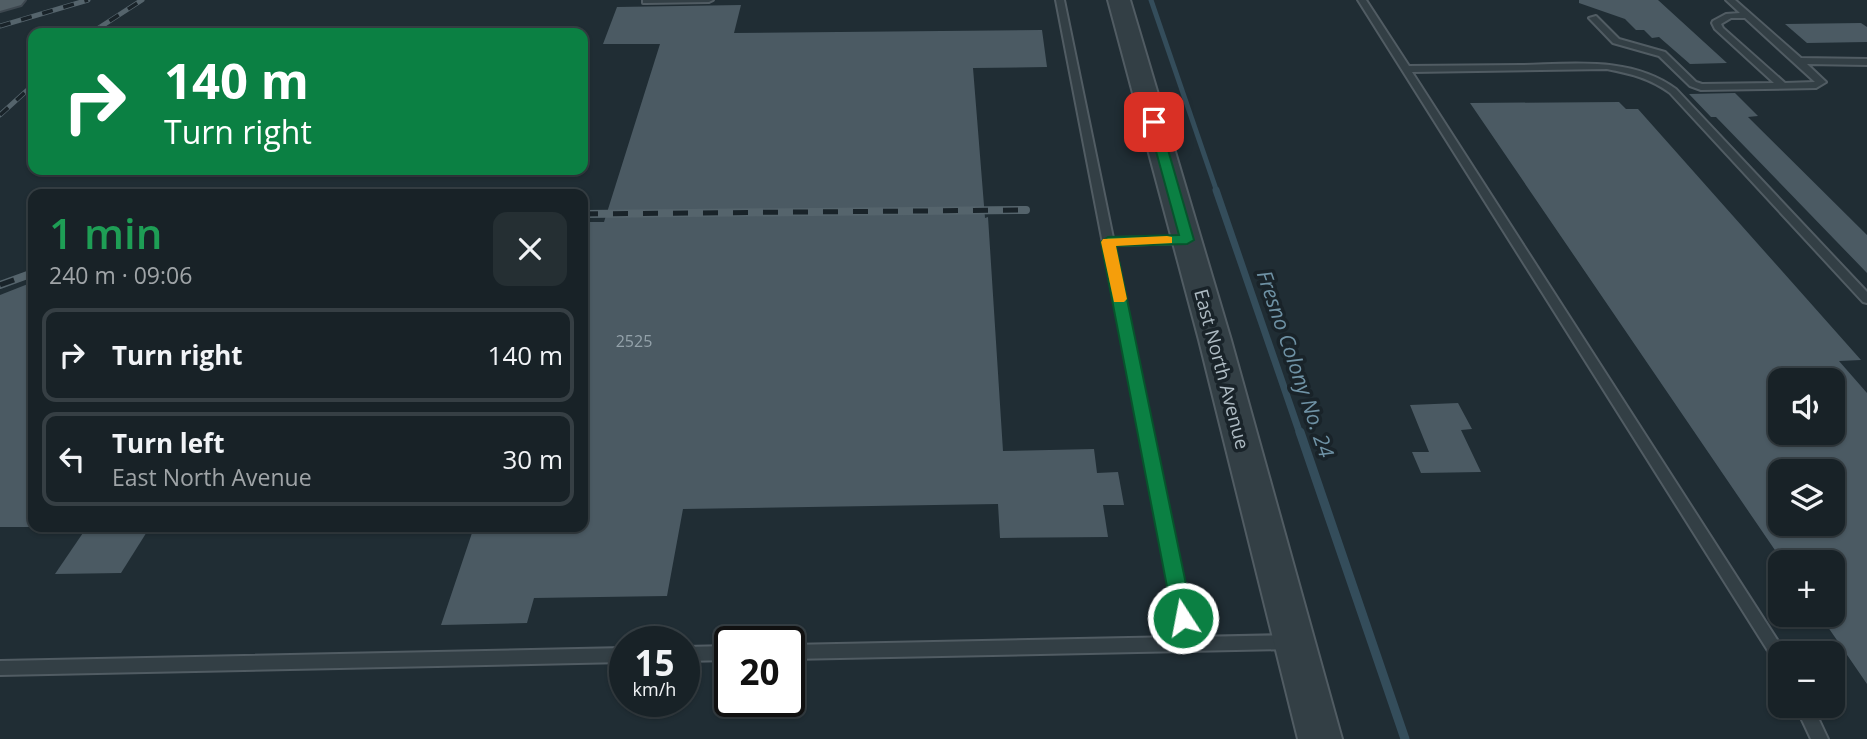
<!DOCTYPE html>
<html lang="en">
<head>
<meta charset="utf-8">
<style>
	body { margin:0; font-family:"Open Sans",sans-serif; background:#252f33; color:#f1f3f6; height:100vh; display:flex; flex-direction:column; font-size:26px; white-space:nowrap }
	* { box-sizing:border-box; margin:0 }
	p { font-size:23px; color:#9fa4a7 }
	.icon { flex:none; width:38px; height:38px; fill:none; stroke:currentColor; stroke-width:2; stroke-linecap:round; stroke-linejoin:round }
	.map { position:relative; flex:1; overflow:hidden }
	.details { position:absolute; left:28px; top:189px; width:560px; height:343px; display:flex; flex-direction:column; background:#182227; border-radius:14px; box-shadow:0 2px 5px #0004,0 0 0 2px #363f44 }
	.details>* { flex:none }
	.hud { position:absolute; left:28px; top:28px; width:560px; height:147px; border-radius:14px; box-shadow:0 2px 5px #0004,0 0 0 2px #363f44; background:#0b8043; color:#fff; overflow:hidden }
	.buttons { position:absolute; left:1768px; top:368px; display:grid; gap:14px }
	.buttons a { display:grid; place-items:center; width:77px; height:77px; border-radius:14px; background:#182227; box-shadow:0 2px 5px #0004,0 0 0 2px #363f44; font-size:35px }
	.speed { position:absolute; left:609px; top:626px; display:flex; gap:14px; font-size:35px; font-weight:700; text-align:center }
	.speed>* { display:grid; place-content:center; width:91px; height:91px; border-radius:50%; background:#182227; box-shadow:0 2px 5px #0004,0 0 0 2px #363f44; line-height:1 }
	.speed small { font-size:18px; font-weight:400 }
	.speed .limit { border:4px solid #111; border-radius:10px; background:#fff; color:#111 }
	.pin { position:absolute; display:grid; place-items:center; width:60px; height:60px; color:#fff; margin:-30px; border-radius:14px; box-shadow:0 4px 10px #0006 }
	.me { position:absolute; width:77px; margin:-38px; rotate:349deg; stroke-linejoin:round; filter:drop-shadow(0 0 5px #0008) }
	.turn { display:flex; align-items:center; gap:24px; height:147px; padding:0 21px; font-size:32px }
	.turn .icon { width:91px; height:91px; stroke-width:2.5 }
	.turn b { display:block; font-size:49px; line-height:60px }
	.round { display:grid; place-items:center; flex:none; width:74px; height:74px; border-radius:14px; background:#252f33 }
	.head { display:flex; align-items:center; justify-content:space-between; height:119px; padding:0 21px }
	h1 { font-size:42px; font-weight:600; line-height:52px; color:#1e9e55 }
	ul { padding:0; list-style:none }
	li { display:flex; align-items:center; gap:21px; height:94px; margin:0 14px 10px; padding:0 7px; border:4px solid #363f44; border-radius:14px }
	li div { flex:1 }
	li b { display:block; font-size:26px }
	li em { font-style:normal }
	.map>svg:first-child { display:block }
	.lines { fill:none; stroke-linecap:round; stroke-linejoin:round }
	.stream-far2 { stroke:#344d5b; stroke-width:5 }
	.stream-far1 { stroke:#344d5b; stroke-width:7 }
	.stream { stroke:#344d5b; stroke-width:9 }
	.building { fill:#4b5a63; fill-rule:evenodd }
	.service-casing { stroke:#515c63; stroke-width:4 }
	.tertiary-casing { stroke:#515c63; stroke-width:4 }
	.primary-casing { stroke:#3d474f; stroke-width:4 }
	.service { fill:#333f45; fill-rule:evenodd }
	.tertiary { fill:#333f45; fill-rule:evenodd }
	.primary { fill:#515e65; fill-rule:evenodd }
	.rail-far1-casing { stroke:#55646c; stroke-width:5 }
	.rail-casing { stroke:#55646c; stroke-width:8 }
	.rail-far1 { stroke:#192329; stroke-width:3.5; stroke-dasharray:11; stroke-linecap:butt }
	.rail { stroke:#192329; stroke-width:5; stroke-dasharray:15; stroke-linecap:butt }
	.route { fill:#0b8043; stroke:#07532c; stroke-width:2 }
	.slow { fill:#f59e0b }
	.labels { text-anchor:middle; stroke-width:7; stroke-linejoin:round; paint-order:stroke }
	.number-label { font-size:16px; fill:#94a2aa }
	.street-label { font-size:19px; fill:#adbac2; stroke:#192329 }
	.water-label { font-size:21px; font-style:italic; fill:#6f92a5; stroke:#192329 }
</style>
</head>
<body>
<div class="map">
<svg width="1867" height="739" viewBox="0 0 1867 739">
	<rect width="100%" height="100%" fill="#202d34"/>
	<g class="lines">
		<!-- stream-far2 -->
		<path class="stream-far2" d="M1151,0L1217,192"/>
		<!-- stream-far1 -->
		<path class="stream-far1" d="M1216,190L1300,434"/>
		<!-- stream -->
		<path class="stream" d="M1300,432L1405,739"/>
	</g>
	<!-- building -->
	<g class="building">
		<path d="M1579,0H1658L1727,63L1690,64L1659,37L1652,38L1644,30H1636L1625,19L1579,3Z"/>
		<path d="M741,5L734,33L1042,30L1047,67L973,68L985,218L988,217L1003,451L1094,449L1097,473L1118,472L1124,505H1103L1108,537L1000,538L998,504L683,509L667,596L534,598L527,623L441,625L474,527H583V222H604L660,44H603L617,7Z"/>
		<path d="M1861,23L1867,27V42L1807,43L1785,24Z"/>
		<path d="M1735,93L1758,116L1748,117L1867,235V273L1716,117H1711L1689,94Z"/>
		<path d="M1619,102L1626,109H1638L1861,360L1839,361L1867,393V684L1819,614H1832V562H1783L1470,103ZM1780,380H1832V432H1780ZM1780,471H1832V523H1780Z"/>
		<path d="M33,282V527H0V295Z"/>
		<path d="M1458,403L1472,429L1461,430L1481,472L1421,473L1412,452H1429L1410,405Z"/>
		<path d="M87,527H150L121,573L55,574Z"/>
	</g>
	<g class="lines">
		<!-- service casing -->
		<g class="service-casing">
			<g id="service">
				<path d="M643,0H713L709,2L646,3H643Z"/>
				<path d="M1056,0H1064L1113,238L1187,237L1192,240L1187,243L1114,245L1194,637L1290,635L1295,637L1298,642L1295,647L1290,649L789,659V645L1179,637Z"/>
				<path d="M1358,0H1366L1409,66C1446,66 1484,65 1521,65C1574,64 1631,56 1676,89L1867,292V303L1863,302L1670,93C1650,78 1631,74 1607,69L1412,72L1785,652L1780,653V664L1775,662Z"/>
				<path d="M1726,0H1735L1801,58L1867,59V65L1807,64L1826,82L1816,88L1701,90L1690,86L1659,56L1613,43L1589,18L1596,16L1619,39L1665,52L1696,82L1702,84L1774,83L1715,29L1712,23L1713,21L1726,14L1740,13ZM1731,18H1745L1815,82L1785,83L1723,28L1721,24Z"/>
				<path d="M730,646V660L684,661V647Z"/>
				<path d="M625,648V662L0,675V661Z"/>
				<path d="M1795,705H1812L1828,739H1811Z"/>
			</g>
		</g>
		<!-- tertiary casing -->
		<g class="tertiary-casing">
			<path id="tertiary" d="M1108,0H1130L1231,340L1342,739H1298L1199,340Z"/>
		</g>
		<!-- primary casing -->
		<g class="primary-casing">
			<path id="primary" d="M0,0H25L21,5L0,11Z"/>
		</g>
		<!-- service -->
		<use href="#service" class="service"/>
		<!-- tertiary -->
		<use href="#tertiary" class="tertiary"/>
		<!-- primary -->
		<use href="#primary" class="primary"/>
		<!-- rail-far1 casing -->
		<g class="rail-far1-casing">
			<g id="rail-far1">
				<path d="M0,26L88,0"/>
				<path d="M91,33L142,0"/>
				<path d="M0,115L33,85"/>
			</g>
		</g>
		<!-- rail casing -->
		<g class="rail-casing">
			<g id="rail">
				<path d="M583,214L1026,210"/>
				<path d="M0,285L33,273"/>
			</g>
		</g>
		<!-- rail-far1 -->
		<use href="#rail-far1" class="rail-far1"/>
		<!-- rail -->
		<use href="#rail" class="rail"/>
	</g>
	<!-- route -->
	<path class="route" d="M1154,118L1160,122L1194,240L1187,244L1116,246L1193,618L1190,624L1183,626L1176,624L1173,618L1101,242L1108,237L1179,235L1148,122Z"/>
	<!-- slow -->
	<path class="slow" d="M1167,236L1172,237V243L1116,246L1127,299L1124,302H1114L1101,242L1103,239Z"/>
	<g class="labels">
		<!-- number labels -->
		<g class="number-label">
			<text x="634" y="347">2525</text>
		</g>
		<!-- street labels -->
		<g class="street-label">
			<text transform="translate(1222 369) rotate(75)" y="7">East North Avenue</text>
		</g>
		<!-- water labels -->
		<g class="water-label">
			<text transform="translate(1295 364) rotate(71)" y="7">Fresno Colony No. 24</text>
		</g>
	</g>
</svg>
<div class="buttons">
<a><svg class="icon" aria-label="sound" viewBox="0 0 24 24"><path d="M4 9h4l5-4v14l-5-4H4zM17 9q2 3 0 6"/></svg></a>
<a><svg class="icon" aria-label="layers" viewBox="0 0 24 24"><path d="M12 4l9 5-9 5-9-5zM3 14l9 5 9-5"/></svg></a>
<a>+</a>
<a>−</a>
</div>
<div class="speed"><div>15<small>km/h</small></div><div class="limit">20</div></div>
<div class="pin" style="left:1154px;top:122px;background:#d93025"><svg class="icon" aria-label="arrive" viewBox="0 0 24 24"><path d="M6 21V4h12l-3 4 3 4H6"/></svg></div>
<svg class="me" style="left:1183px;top:618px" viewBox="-20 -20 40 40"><circle r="17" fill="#0b8043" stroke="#fff" stroke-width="3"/><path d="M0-11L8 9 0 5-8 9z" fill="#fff"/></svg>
<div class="hud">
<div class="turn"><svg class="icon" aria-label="right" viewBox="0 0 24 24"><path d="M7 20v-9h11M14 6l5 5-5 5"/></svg><div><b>140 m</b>Turn right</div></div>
</div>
<section class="details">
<div class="head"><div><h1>1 min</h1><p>240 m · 09:06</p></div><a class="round"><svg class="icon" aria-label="close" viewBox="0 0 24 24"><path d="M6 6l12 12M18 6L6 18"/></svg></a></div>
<ul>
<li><svg class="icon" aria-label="right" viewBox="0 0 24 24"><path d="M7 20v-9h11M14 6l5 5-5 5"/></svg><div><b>Turn right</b></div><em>140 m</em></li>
<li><svg class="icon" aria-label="left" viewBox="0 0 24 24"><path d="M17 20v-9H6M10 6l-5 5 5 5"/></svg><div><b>Turn left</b><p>East North Avenue</p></div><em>30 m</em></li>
</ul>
</section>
</div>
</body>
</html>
